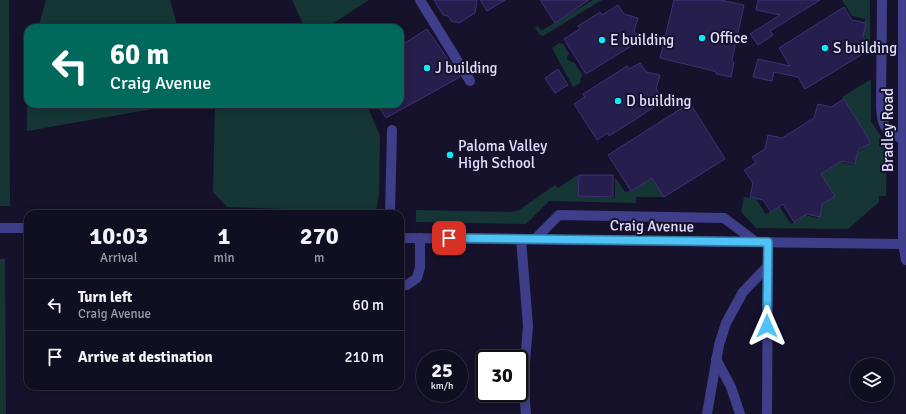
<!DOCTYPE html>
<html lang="en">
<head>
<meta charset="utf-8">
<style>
	body { margin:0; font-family:Signika,sans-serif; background:#1e1c2e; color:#f1f3f6; height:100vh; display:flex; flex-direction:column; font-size:15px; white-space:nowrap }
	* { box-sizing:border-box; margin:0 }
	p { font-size:13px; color:#9c9ca5 }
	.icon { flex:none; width:22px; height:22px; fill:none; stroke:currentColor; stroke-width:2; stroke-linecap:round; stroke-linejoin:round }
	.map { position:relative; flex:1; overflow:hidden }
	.side { position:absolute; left:24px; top:210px; width:380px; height:180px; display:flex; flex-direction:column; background:#100e21; border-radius:12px; box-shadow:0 2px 10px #0003,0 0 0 1px #302e3f }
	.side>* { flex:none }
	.top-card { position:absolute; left:24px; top:24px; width:380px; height:84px; border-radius:12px; box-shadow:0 2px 10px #0003,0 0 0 1px #302e3f; background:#00695c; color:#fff; overflow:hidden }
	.tools { position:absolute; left:850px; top:358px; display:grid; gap:8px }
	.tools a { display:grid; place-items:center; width:44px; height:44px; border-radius:50%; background:#100e21; box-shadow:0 2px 10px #0003,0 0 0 1px #302e3f; font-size:20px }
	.speed { position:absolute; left:416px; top:350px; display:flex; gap:8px; font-size:20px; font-weight:700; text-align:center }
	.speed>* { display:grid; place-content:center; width:52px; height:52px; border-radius:50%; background:#100e21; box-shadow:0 2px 10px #0003,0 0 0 1px #302e3f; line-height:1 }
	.speed small { font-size:10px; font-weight:400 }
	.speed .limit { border:2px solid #111; border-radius:6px; background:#fff; color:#111 }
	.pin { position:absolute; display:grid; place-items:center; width:34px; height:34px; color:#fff; margin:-17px; border-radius:8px; box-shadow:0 2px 6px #0006 }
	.me { position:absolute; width:44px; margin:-22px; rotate:0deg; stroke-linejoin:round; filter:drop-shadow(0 0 3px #0008) }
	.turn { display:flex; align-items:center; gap:14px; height:84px; padding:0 20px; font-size:18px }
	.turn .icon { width:52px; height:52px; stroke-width:2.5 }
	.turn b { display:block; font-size:28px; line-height:34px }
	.eta { display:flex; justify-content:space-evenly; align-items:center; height:68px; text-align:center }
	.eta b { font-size:24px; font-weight:800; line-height:28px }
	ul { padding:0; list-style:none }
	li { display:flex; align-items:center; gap:12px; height:52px; padding:0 20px; border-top:1px solid #302e3f }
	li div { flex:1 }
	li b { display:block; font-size:15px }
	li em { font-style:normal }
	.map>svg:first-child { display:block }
	.green { fill:#153634 }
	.building { fill:#261e4d; stroke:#3d3178 }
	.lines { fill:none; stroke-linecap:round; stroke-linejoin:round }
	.minor { stroke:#3f3e8a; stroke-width:10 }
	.route-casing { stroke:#337fa1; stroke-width:10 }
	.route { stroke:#4fc3f7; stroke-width:7 }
	.poi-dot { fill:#0eeafa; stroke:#16122c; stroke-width:1.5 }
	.labels { text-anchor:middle; stroke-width:4; stroke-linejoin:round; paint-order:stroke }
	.poi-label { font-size:15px; fill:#e1defe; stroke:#16122c; text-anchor:start }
	.street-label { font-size:15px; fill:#e1defe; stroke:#16122c }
</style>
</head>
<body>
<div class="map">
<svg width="906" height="414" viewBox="0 0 906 414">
	<rect width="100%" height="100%" fill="#16122c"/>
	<!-- green -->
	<g class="green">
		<path d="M0,0H9L10,206H0Z"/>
		<path d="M46,0H170L178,28H38Z"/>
		<path d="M292,0H369L326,28H305Z"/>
		<path d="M593,0H602L543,36L539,34L535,28L538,26L541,31Z"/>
		<path d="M842,0H870V45L862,32L865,19L852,16Z"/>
		<path d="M559,43L563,44L569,54L567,57V59L571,62H574L582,74L580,83L573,87L552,48Z"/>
		<path d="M871,79V121L880,135L887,143L886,196H879V202L848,229L756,228L741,212L744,197L756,199L766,214L779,206L791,224L805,215L818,218L821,205L835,196L821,174L841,162L854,165L856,153L871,143L842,97Z"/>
		<path d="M28,101V104H181L27,131V102Z"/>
		<path d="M215,104H366L380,135L379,195L376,212L227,207L213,192Z"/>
		<path d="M576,176H578V196L615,198V177L625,192L631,191L652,178L664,197H636V203L549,201L526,224L416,222V210L511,212L519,210L555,185L558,188Z"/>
		<path d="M0,259H5L6,414H0Z"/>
	</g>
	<!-- building -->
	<g class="building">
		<path d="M434,0H477L475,13L459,23L451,21L448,16L443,15Z"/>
		<path d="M480,0H505L487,11Z"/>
		<path d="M540,0H589L555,23Z"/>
		<path d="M674,0H720L744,5L732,60L734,63L731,77L717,74L714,71L660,58Z"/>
		<path d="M758,0H820L770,31L773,35L758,45L750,34L780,15L756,10Z"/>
		<path d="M618,5L624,14L638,18L634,31L641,40L586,74L564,39L580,29L578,26L600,12L602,15Z"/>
		<path d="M844,7L852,20L866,23L863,36L871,49L805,89L798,77L774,72L772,81L753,77L758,59L790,66L779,48Z"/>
		<path d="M427,29L460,77L386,118L377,104H400V46Z"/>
		<path d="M640,63L646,72L660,75L656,89L663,98L652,104L654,107L636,119L609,136L608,133L597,140L574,104L585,97L583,94L627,66L629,69Z"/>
		<path d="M558,69L568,85L555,93L545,78Z"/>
		<path d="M844,99L871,143L858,150L855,164L842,161L821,174L835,196L822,204L820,217L807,214L794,222L783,204L771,212L763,200L750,197L753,183L744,170L756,163L752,157L765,149L768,135L782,138L814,118L818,104L831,107Z"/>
		<path d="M690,103L725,159L664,197L652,178L631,191L608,155Z"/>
		<path d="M579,175H613V197L578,196Z"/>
	</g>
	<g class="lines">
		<!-- minor -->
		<g class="minor">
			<path d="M420,0L470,81"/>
			<path d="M882,0L881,107C882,129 886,128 903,140"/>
			<path d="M903,0V244L906,260"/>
			<path d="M390,214L392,130"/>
			<path d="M0,228H28"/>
			<path d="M400,238L903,244"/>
			<path d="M521,239L528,326L525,363V403L526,414"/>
			<path d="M535,239L559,215L724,218L756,242"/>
			<path d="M400,285H407L417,278L420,267V238"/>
			<path d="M716,359L731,387L740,414"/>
			<path d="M707,414L719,345L726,323L743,292L767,267"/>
			<path d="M767,414L768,242"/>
		</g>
	</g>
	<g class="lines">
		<!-- route casing -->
		<g class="route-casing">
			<path id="route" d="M449,238L768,242L767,326"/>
		</g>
		<!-- route -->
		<use href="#route" class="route"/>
	</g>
	<!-- markers -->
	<g class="poi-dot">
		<circle cx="702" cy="38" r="4"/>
		<circle cx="602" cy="40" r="4"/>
		<circle cx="825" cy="48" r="4"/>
		<circle cx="427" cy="68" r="4"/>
		<circle cx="618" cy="101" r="4"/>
		<circle cx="450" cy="155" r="4"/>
	</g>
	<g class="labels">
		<!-- poi labels -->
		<g class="poi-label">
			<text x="710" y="43">Office</text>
			<text x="610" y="45">E building</text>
			<text x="833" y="53">S building</text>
			<text x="435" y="73">J building</text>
			<text x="626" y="106">D building</text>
			<text x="458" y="151">Paloma Valley<tspan x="458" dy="17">High School</tspan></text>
		</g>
		<!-- street labels -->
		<g class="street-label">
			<text transform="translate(888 130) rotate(-90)" y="5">Bradley Road</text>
			<text transform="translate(652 226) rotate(1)" y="5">Craig Avenue</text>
		</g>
	</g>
</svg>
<div class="tools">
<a><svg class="icon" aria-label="layers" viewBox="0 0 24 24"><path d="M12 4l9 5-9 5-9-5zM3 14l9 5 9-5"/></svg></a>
</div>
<div class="speed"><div>25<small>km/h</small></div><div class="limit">30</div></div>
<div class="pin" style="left:449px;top:238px;background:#d93025"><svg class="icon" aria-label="arrive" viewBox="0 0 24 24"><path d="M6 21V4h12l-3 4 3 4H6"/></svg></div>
<svg class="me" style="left:767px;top:326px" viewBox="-20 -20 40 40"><path d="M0-17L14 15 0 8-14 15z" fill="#4fc3f7" stroke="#fff" stroke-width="4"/></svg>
<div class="top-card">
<div class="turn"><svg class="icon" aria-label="left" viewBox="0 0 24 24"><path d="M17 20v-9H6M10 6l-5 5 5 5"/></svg><div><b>60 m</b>Craig Avenue</div></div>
</div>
<section class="side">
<div class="eta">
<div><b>10:03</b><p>Arrival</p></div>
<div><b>1</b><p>min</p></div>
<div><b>270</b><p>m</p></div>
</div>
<ul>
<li><svg class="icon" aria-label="left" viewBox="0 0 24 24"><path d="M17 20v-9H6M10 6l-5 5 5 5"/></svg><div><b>Turn left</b><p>Craig Avenue</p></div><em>60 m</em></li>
<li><svg class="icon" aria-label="arrive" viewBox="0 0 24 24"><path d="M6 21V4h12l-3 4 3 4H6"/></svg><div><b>Arrive at destination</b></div><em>210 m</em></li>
</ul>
</section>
</div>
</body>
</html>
